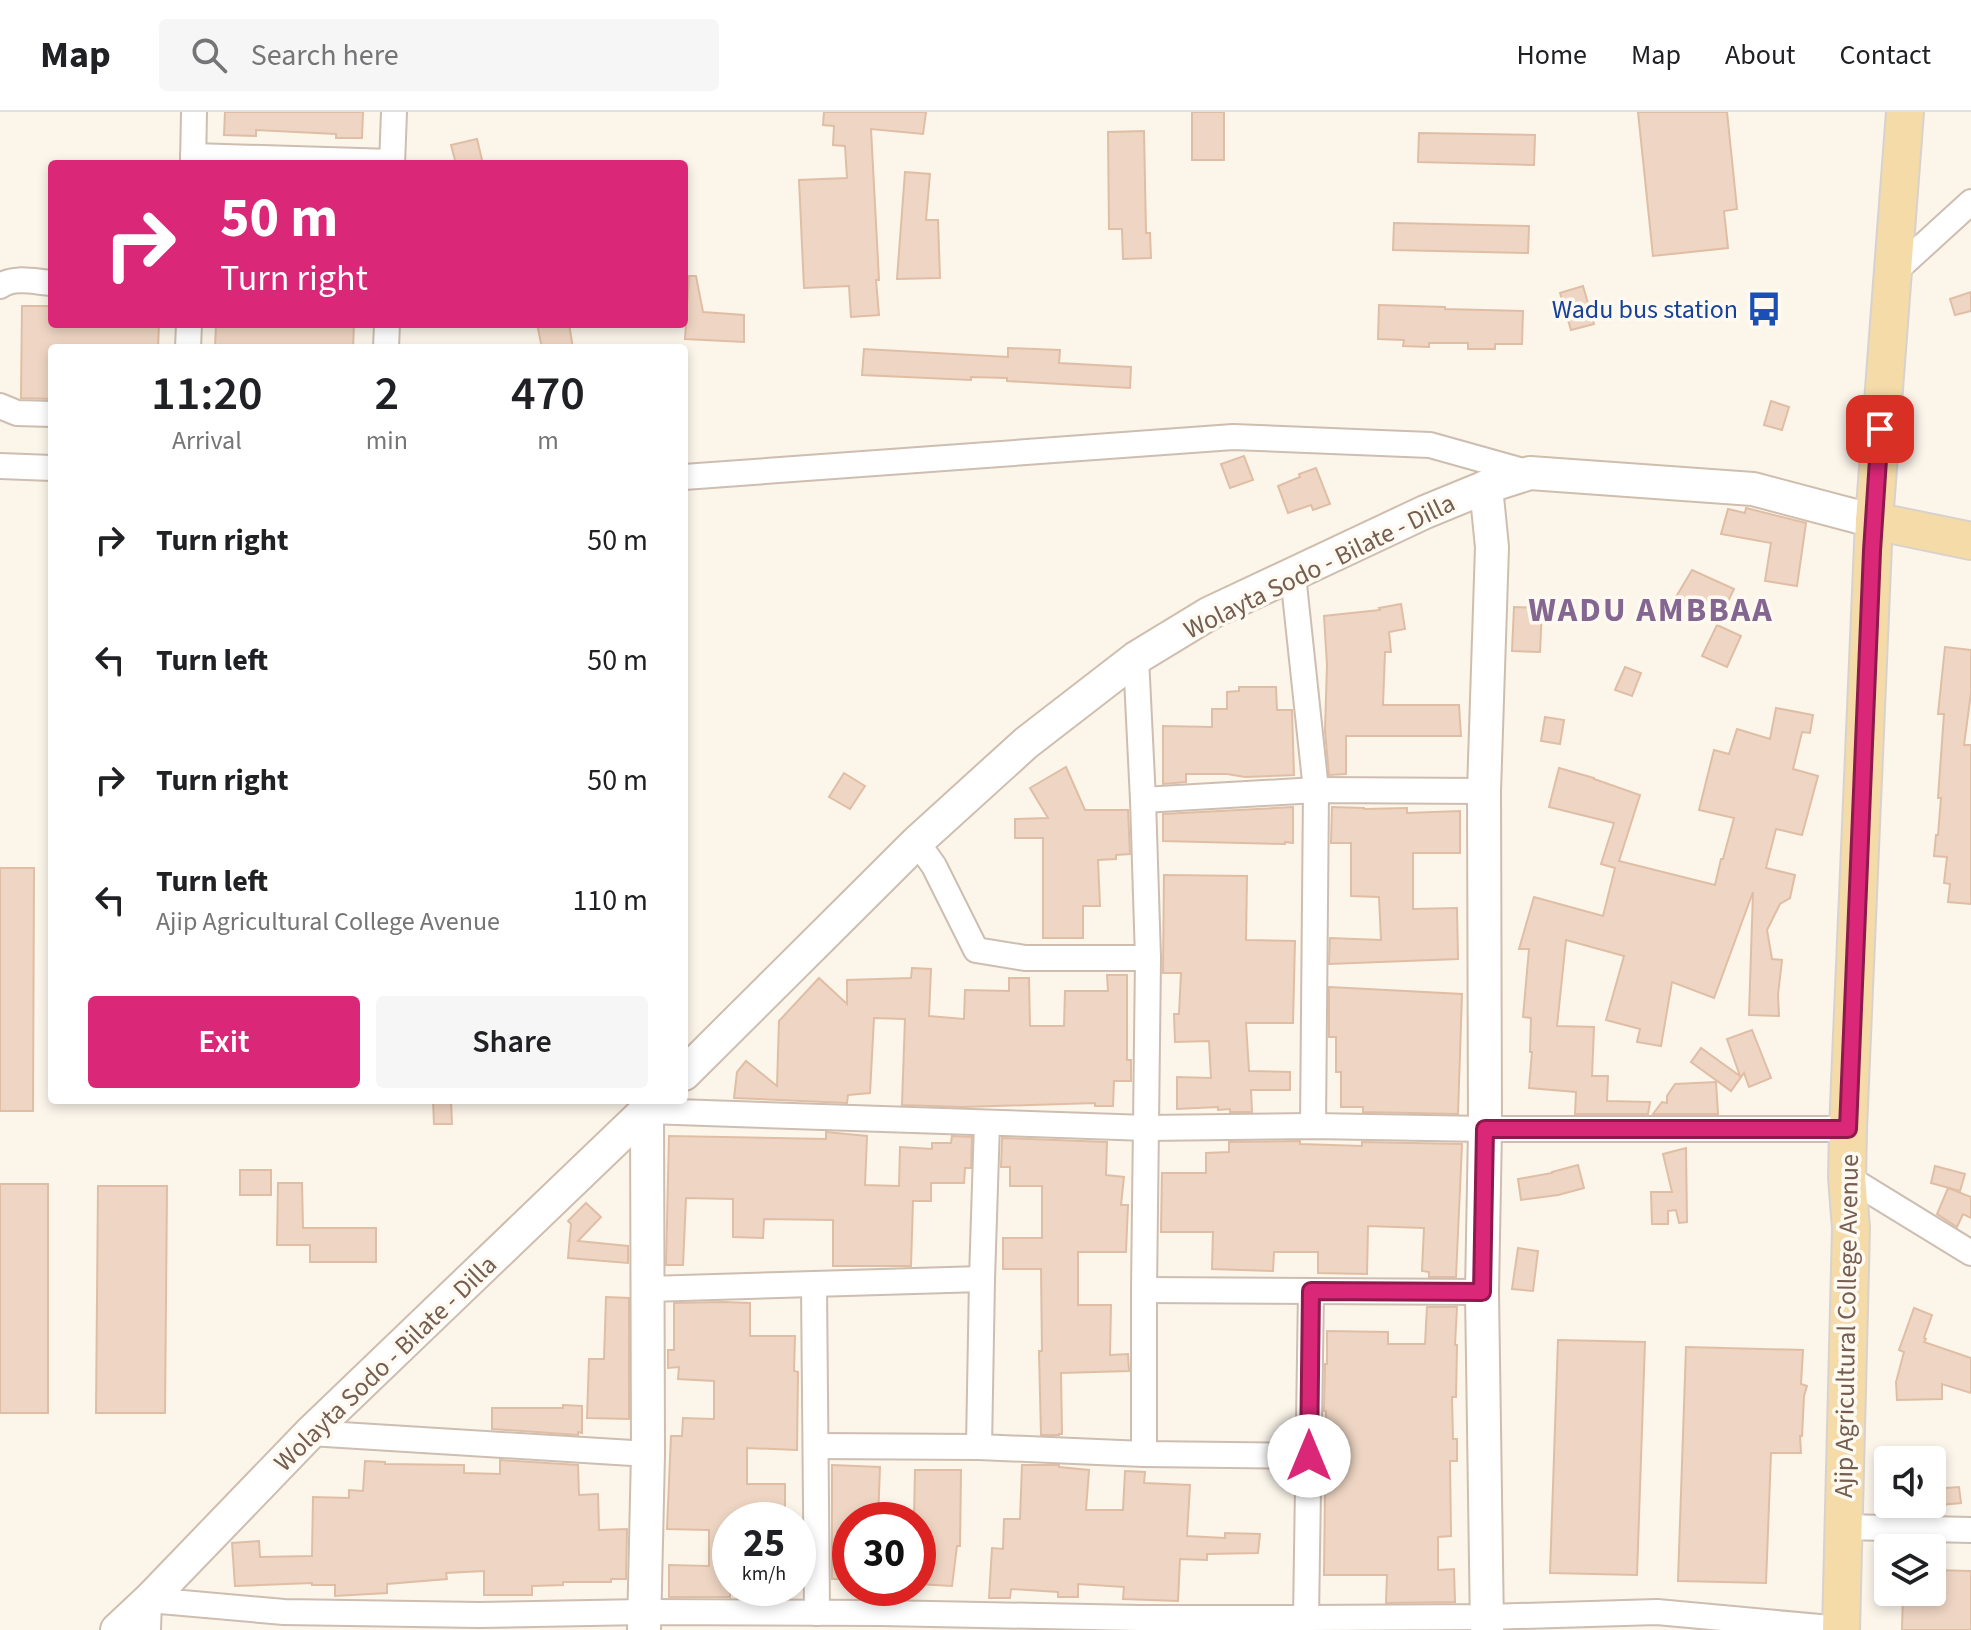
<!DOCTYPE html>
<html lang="en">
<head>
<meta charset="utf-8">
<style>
	body { margin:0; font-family:"Source Sans 3",sans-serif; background:#f6f6f6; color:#202124; height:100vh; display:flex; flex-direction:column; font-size:30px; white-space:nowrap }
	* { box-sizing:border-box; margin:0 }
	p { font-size:26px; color:#757577 }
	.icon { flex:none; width:44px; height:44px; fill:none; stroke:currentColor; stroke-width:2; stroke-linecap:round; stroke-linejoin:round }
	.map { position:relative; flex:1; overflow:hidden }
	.panel { position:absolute; left:48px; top:232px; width:640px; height:760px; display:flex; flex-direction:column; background:#fff; border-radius:8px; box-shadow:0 4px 12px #0003 }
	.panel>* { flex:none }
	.top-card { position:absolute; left:48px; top:48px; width:640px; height:168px; border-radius:8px; box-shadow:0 4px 12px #0003; background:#db2777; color:#fff; overflow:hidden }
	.buttons { position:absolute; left:1874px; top:1334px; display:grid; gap:16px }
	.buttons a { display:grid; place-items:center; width:72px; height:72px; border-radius:8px; background:#fff; box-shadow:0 4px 12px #0003; font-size:40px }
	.speed { position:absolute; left:712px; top:1390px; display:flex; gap:16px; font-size:40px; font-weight:700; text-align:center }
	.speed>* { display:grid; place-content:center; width:104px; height:104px; border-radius:50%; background:#fff; box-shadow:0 4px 12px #0003; line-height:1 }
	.speed small { font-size:20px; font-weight:400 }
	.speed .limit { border:12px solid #d22; background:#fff; color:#111 }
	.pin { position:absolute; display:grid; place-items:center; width:68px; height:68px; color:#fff; margin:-34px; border-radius:16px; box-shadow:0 4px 12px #0006 }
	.me { position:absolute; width:88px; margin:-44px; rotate:0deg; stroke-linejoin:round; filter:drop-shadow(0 0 6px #0008) }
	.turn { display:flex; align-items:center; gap:28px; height:168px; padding:0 40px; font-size:36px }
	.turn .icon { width:104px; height:104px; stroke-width:2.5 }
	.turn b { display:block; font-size:56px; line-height:68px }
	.eta { display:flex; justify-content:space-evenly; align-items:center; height:136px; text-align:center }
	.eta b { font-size:48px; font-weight:600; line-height:56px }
	.button { display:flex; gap:16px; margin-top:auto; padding:16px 40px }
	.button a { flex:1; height:92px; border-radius:8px; background:#db2777; color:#fff; font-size:32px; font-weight:600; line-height:92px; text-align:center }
	.button a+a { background:#f6f6f6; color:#202124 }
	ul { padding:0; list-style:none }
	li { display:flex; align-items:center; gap:24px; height:120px; padding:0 40px }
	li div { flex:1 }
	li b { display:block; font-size:30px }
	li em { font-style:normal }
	header { display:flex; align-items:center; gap:48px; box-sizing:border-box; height:112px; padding:0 40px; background:#fff; border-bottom:2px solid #e0e0e0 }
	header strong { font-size:38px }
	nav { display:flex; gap:44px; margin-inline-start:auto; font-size:28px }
	.search { width:560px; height:72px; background:#f6f6f6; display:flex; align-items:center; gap:20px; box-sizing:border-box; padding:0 28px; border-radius:8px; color:#757577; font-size:30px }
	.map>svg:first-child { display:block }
	.building { fill:#efd6c4; stroke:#e0bea5; stroke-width:2 }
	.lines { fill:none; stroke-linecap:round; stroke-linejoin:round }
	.minor-casing { stroke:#cdbeb1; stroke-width:28 }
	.secondary-casing { stroke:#cfbeae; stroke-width:36 }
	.primary-casing { stroke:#d8d2ce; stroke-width:40 }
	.minor { stroke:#fff; stroke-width:24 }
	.secondary { stroke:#fff; stroke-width:32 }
	.primary { stroke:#f4dba8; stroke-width:36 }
	.route-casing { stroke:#8e194d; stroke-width:20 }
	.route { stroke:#db2777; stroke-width:14 }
	.labels { text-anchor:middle; stroke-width:7; stroke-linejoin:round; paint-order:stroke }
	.transit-label { font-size:26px; fill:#164399; stroke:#fef9f1; text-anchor:end }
	.street-label { font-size:26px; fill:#755e4f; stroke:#fef9f1 }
	.district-label { font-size:34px; font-weight:bold; letter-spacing:2px; fill:#846790; stroke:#fef9f1 }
</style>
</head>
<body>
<header>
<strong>Map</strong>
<div class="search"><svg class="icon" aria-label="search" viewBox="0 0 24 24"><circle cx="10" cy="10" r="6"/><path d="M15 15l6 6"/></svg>Search here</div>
<nav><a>Home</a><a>Map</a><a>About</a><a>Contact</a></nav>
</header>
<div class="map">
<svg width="1971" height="1518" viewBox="0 0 1971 1518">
	<rect width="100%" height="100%" fill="#fbf5ea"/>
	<!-- building -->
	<g class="building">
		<path d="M225,0H363L362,26H336V22L256,18V24L224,23Z"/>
		<path d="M824,0H926L923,22L871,17L879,168H876L879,203L851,205L849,174L804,176L799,68L847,66L845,34L833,33L834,14L823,13Z"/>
		<rect x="1192" y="0" width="32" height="48"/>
		<path d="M1638,0H1727L1737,97L1724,99L1728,136L1653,144Z"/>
		<path d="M1144,19L1146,121H1150L1151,146L1123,147L1122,117H1109L1108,20Z"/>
		<path d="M1419,21L1535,23L1534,53L1418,50Z"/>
		<path d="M477,27L483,52H456L451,33Z"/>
		<path d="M905,60L930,62L926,108H938L940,166L897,167Z"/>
		<path d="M1394,111L1529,114L1528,141L1393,138Z"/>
		<path d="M689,164H696L703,200L744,203V230L685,227Z"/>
		<path d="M1583,174L1594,212L1571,218L1560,181Z"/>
		<path d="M1971,180V199L1955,203L1950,187Z"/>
		<path d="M1379,193L1445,195V197L1523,199L1522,232H1495V237H1468V231H1429V235L1403,234L1404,228L1378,227Z"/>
		<path d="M22,194H52V212H159L158,236H52V287L21,286Z"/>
		<path d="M216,212H354L353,236H215Z"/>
		<path d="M537,212H569L573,236H542Z"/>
		<path d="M1008,236L1060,238L1059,251L1131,255L1130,276L1007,269V266L971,265V268L862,263L864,237L1008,245Z"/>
		<path d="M1771,289L1789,295L1782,318L1764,313Z"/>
		<path d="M1244,344L1253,368L1230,376L1221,352Z"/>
		<path d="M1316,356L1330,392L1313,398L1311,393L1288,401L1278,374L1300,365L1299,362Z"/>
		<path d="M1746,396L1806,411L1797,474L1765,469L1771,431L1721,422L1728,397L1745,401Z"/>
		<path d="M1692,458L1734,477L1718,510L1676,485Z"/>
		<path d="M1401,492L1405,517L1389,520L1391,540H1385L1383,593H1459L1461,624H1346V662L1329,663L1325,619L1327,553L1324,504L1380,498L1379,496Z"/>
		<path d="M1514,495L1542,496L1540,540L1512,539Z"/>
		<path d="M1717,513L1741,524L1727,555L1702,544Z"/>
		<path d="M1945,535L1971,538V581L1964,633H1971V792L1948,790L1950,772L1944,771L1947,745L1934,744L1936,723H1938L1941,686H1938L1944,602H1938Z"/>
		<path d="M1625,555L1641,561L1632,584L1615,578Z"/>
		<path d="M1239,575H1276L1277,598H1292L1294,663L1245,665L1227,662H1186V670L1163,672V614L1212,615V597H1227V580L1239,579Z"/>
		<path d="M1776,596L1813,603L1810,621L1802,620L1793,657L1818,664L1802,723L1776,717L1766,756L1795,763L1790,786L1780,792L1767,818L1772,847L1782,848L1778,883L1779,904L1749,903L1753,780L1714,886L1672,870L1661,934L1637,930L1640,917L1606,908L1624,844L1566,828L1557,914L1594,915L1592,964H1608L1607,989L1650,990L1648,1002H1575L1576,980L1529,976L1532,940H1530L1531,906L1523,905L1529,837H1519L1534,785L1603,804L1615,756L1601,752L1614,711L1549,695L1559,656L1594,666V667L1640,683L1619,749L1715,773L1721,747H1723L1734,706L1699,698L1714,638L1729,642L1737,617L1770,627Z"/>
		<path d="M1545,605L1564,608L1560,632L1541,629Z"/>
		<path d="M1066,655L1085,698H1128L1130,742L1116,743V747L1098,748L1100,794H1083V826H1043V726H1015V707L1048,706L1030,676Z"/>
		<path d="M844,661L865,674L850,697L829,685Z"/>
		<path d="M1293,695V731L1285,730V732L1163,729V702Z"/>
		<path d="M1332,695L1364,696V697L1407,696V701L1460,699V741H1413V797L1457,796L1458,847L1329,852L1330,826L1381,828L1379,785L1351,784V731H1331Z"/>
		<path d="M0,756H34L33,999H0Z"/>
		<path d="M1164,763L1247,764L1246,828L1295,829L1293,911H1246L1249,959L1290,960V978H1251L1252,1000H1230V997L1218,998V995L1177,997V965L1211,966L1209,929L1175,930L1174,902H1179L1181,861H1163Z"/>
		<path d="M912,856L931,857L929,904L964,907L965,878L1009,879V866H1029L1030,914H1064L1065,879H1108L1107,863H1127V948H1131V969H1114L1113,994H1095V991L962,995L902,993L905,907L874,906L870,981L848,983L847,991L734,986L737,960L746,949L777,974L779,909L819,866L847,892V868L911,866Z"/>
		<path d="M1329,875L1462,882L1458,1002L1363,1000V995H1341V960H1336V925H1329Z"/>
		<path d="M1752,918L1771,966L1749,975L1744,961L1731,979L1691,950L1701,936L1740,964L1727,927Z"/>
		<path d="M1716,970L1718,1002H1653L1662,990L1667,991V984L1675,972Z"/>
		<path d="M433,988H451L452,1012H434Z"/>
		<path d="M826,1020L867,1024L865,1073L899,1074L900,1035L932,1037V1031H951L952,1024L972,1025L971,1056H965L964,1071H931V1089H913L911,1154H833V1108L764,1107L763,1126L733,1125V1087L686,1086L683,1153H666L669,1024L826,1027Z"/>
		<path d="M1002,1026L1107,1030L1106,1063L1124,1065L1121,1093H1128L1126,1140H1078V1193H1111L1110,1243L1128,1242L1129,1259L1061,1261L1062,1322H1059V1323H1041L1039,1239H1042L1041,1157H1003V1126H1042V1074H1010V1055H1001Z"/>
		<path d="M1300,1029V1032L1362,1034V1030L1462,1032L1456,1165H1429V1160L1422,1159L1424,1116L1368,1114L1367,1162L1318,1161V1140H1274L1273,1159L1212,1157L1213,1120H1161L1162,1061H1206V1041L1229,1040V1030Z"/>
		<path d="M1686,1036L1687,1110L1679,1111L1676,1098L1668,1099V1112H1652L1651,1080H1672L1663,1042Z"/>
		<path d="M1578,1053L1584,1076L1558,1083L1521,1088L1518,1067L1552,1061V1060Z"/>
		<path d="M1935,1054L1965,1062L1960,1079L1931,1071Z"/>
		<rect x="240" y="1058" width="31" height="25"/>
		<path d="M278,1071H302L303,1116H376V1150H310V1133H277Z"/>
		<rect x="0" y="1072" width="48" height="229"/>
		<path d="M98,1074H167L165,1301H96Z"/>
		<path d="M1948,1076L1971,1085V1106L1963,1102L1957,1115L1937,1102Z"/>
		<path d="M586,1091L601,1105L578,1129L628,1134V1151L568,1146L571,1112L568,1109Z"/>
		<path d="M1518,1136L1538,1139L1533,1179L1512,1177Z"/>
		<path d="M606,1185L629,1186V1307L587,1306L589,1247H604Z"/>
		<path d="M723,1190L750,1191V1224H795L794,1259L798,1260L797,1338L747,1336V1372H785V1408H730V1485H669V1453L709,1454V1418L667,1417L671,1324H682L683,1306L714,1307V1269L678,1267L679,1255L668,1256V1238H674V1191Z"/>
		<path d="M1427,1195H1457L1455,1233H1457L1456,1285H1452L1453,1327H1457V1349H1450L1451,1424L1438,1425V1458L1454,1457L1455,1490L1386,1491L1387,1463H1324L1326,1299H1324L1325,1252H1327V1219L1388,1220V1232H1425Z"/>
		<path d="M1914,1196L1932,1203L1924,1226L1926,1227L1924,1230L1971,1246V1281L1942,1272V1287L1897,1288L1896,1270L1904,1240L1899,1238Z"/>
		<path d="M1558,1228L1645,1230L1637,1463L1550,1461Z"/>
		<path d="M1686,1235L1803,1238L1801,1272L1807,1274L1804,1284L1802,1324H1800L1801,1341H1771L1766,1471L1678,1469Z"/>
		<path d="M563,1293L582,1294V1321L578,1320V1323L492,1317V1296H563Z"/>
		<path d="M500,1348L578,1353L579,1383L598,1382L599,1418L627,1417L626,1467H611V1470H563V1473L532,1474V1483H484V1459L446,1461L447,1467L387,1472V1481L335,1484V1473H312V1471L235,1474L232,1431L259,1429L260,1445L312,1444L313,1385L349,1386V1378L363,1379L365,1349L385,1350V1352L464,1353V1361L500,1362Z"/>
		<path d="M832,1353L880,1355L878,1408H850V1467H832Z"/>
		<path d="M1022,1353H1059V1355L1089,1358L1086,1398H1123L1125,1359L1145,1360L1144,1371L1190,1373L1187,1424L1225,1426V1421L1260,1422L1258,1441L1207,1442V1448L1180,1447L1178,1489L1123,1487L1124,1475L1078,1472V1485H1058V1480L1011,1477L1010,1486H989L992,1436L1003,1437L1004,1407H1020Z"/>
		<path d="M915,1358H961L960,1434H957L952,1474L918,1472V1408H914Z"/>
		<path d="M1959,1375L1961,1391L1908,1396V1392H1932V1377Z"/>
		<path d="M1932,1458L1971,1459V1518H1902L1903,1480H1932Z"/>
	</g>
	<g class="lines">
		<!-- minor casing -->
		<g class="minor-casing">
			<g id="minor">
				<path d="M193,44L392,50"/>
				<path d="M193,52L194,0"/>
				<path d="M392,52L394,0"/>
				<path d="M1891,163L1971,90"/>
				<path d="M0,174C15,164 35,170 52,171"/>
				<path d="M188,236L189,212"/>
				<path d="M386,236L387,212"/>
				<path d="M0,294L17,301L52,302"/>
				<path d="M0,354L52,356"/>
				<path d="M684,365L1233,325L1430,333L1530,361"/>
				<path d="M1293,463L1316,678L1313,1014"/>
				<path d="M1136,546L1143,688L1148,846L1144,1178V1342"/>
				<path d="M1143,688L1316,678L1484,679"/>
				<path d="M917,730L934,754L976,838L1025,846H1148"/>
				<path d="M647,999L1147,1016L1313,1014L1485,1017H1848"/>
				<path d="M1847,1065L1971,1141"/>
				<path d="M814,1173L817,1501"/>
				<path d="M649,1177L982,1167"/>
				<path d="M1144,1178L1482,1180"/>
				<path d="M310,1321L648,1342"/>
				<path d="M816,1334L979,1335L1144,1342L1309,1344"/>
				<path d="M979,1335L982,1167L987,1011"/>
				<path d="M1844,1415L1971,1418"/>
				<path d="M1306,1506L1311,1179"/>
				<path d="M148,1518L149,1488L284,1500L479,1503L644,1500L882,1501L1139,1506H1306L1487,1505L1657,1500L1841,1517"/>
			</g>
		</g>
		<!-- secondary casing -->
		<g class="secondary-casing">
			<g id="secondary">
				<path d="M1486,375L1492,435L1484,679L1485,1017L1482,1180L1487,1518"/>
				<path d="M684,962L917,730L1026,631L1136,546L1210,501L1425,400L1486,375L1530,361L1753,377L1874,409"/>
				<path d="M117,1518L149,1488L310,1321L657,988"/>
				<path d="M644,1518L648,1342L647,999"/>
			</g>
		</g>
		<!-- primary casing -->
		<g class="primary-casing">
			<g id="primary">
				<path d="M1874,409L1971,429"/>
				<path d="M1841,1518L1851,1116L1847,1065L1848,1017L1874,409L1905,0"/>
			</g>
		</g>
		<!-- minor -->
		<use href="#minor" class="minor"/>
		<!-- secondary -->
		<use href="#secondary" class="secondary"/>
		<!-- primary -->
		<use href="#primary" class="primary"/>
	</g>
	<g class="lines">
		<!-- route casing -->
		<g class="route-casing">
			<path id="route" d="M1309,1344L1311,1179L1482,1180L1485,1017H1848L1872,439L1880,317"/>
		</g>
		<!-- route -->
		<use href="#route" class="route"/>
	</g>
	<!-- icons -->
	<defs>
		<g id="bus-bare" transform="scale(2.76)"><path d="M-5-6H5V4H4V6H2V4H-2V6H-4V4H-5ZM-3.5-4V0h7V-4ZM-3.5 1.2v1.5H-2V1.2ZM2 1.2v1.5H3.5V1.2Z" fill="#1a4fb4" stroke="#fef9f1" stroke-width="2.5" paint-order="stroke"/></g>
	</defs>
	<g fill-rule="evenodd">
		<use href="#bus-bare" x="1764" y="197"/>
	</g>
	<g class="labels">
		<!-- transit labels -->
		<g class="transit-label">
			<text x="1738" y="206">Wadu bus station</text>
		</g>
		<!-- street labels -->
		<g class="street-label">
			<text transform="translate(1319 454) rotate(-26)" y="9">Wolayta Sodo - Bilate - Dilla</text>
			<text transform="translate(1846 1214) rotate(-89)" y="9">Ajip Agricultural College Avenue</text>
			<text transform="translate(385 1251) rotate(-44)" y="9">Wolayta Sodo - Bilate - Dilla</text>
		</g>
		<!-- district labels -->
		<g class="district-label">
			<text x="1651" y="509">WADU AMBBAA</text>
		</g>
	</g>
</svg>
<div class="buttons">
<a><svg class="icon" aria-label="sound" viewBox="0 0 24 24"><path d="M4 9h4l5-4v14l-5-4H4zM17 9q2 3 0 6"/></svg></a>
<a><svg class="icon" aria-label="layers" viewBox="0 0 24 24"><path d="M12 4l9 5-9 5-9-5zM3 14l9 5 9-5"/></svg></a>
</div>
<div class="speed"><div>25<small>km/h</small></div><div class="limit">30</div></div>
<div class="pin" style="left:1880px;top:317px;background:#d93025"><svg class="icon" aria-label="arrive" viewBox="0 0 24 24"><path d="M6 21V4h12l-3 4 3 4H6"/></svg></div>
<svg class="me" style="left:1309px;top:1344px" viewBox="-20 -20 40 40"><circle r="19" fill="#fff"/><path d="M0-13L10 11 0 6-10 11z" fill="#db2777"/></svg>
<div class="top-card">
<div class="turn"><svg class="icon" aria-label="right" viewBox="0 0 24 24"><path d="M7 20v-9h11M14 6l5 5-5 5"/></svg><div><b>50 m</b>Turn right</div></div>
</div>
<section class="panel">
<div class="eta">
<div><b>11:20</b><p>Arrival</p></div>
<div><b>2</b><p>min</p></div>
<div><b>470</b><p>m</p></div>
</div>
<ul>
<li><svg class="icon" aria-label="right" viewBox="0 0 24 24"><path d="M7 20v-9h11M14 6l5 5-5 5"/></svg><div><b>Turn right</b></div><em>50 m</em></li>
<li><svg class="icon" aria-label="left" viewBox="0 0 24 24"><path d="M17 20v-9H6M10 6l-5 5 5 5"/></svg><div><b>Turn left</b></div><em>50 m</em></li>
<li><svg class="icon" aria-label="right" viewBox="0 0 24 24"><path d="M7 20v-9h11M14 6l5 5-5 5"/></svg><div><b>Turn right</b></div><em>50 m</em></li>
<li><svg class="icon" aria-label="left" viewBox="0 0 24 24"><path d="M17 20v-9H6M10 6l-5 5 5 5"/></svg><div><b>Turn left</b><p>Ajip Agricultural College Avenue</p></div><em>110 m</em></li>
</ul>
<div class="button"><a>Exit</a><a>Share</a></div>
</section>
</div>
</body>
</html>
